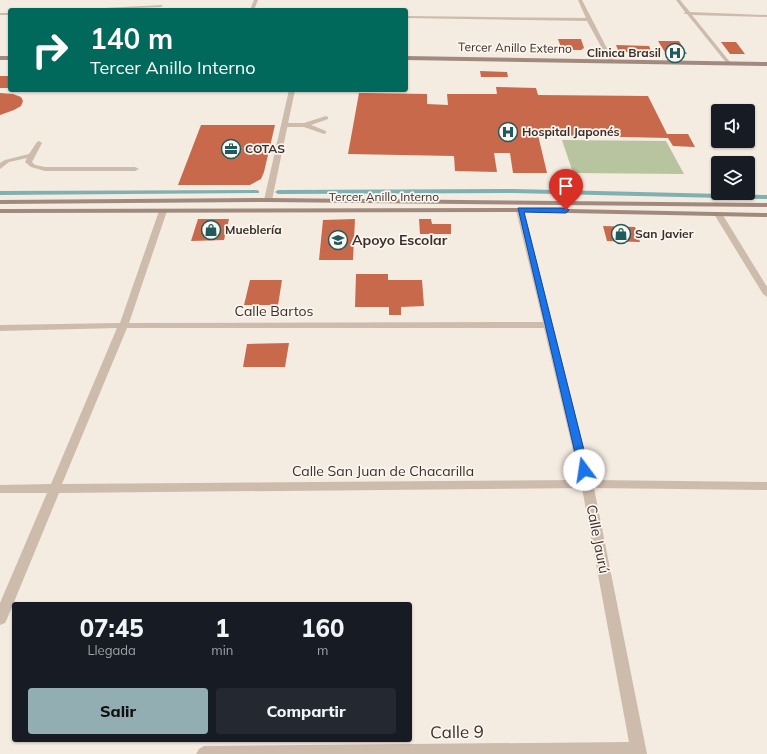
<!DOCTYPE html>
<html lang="es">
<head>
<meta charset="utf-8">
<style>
	body { margin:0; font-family:Mulish,sans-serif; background:#242831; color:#f1f3f6; height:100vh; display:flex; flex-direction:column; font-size:15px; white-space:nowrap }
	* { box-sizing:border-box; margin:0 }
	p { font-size:13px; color:#9ea1a6 }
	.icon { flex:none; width:22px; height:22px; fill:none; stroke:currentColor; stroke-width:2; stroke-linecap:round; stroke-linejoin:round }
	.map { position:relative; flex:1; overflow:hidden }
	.panel { position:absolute; left:12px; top:602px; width:400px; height:140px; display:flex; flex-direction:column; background:#171b24; border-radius:4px; box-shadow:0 1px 3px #0004 }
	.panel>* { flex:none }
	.guide { position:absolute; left:8px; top:8px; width:400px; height:84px; border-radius:4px; box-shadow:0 1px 3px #0004; background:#00695c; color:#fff; overflow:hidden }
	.fabs { position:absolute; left:711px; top:104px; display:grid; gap:8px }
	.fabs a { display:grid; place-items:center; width:44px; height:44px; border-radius:4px; background:#171b24; box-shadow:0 1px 3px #0004; font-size:20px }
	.pin { position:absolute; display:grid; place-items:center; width:34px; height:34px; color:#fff; margin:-41px -17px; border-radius:50% 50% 50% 0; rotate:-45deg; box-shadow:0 0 4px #0007 }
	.pin .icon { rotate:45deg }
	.me { position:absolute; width:44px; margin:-22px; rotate:346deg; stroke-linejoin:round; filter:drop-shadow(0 0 3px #0008) }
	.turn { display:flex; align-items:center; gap:14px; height:84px; padding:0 16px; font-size:18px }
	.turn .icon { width:52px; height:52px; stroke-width:2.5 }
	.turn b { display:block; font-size:28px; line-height:34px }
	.eta { display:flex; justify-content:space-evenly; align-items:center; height:68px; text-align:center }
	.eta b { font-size:24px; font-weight:800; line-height:28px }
	.action { display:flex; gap:8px; margin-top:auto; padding:8px 16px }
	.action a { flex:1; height:46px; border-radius:4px; background:#92aeb2; color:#111; font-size:16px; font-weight:800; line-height:46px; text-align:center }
	.action a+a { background:#242831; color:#f1f3f6 }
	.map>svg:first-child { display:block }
	.green { fill:#b8c4a0 }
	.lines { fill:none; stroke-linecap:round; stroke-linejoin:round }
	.stream { fill:#7fb0b2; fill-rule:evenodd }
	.building { fill:#c8694b }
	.lane { fill:#cdbbac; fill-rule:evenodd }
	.street { fill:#cdbbac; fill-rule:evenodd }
	.secondary { fill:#a18a7d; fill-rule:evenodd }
	.route { fill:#1a73e8; stroke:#114b97 }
	.labels { text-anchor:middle; stroke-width:3.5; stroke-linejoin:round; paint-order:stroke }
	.far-street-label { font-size:12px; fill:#3b302b; stroke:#fbf5ee }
	.far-poi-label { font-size:12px; font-weight:bold; fill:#3b302b; stroke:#fbf5ee; text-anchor:start }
	.poi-label { font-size:14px; font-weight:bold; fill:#3b302b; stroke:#fbf5ee; text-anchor:start }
	.street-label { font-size:14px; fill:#3b302b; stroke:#fbf5ee }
	.near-street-label { font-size:17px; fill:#3b302b; stroke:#fbf5ee }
</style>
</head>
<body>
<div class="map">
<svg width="767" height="754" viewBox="0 0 767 754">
	<rect width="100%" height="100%" fill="#f4ebe1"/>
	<!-- green -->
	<path class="green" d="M562,140L666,141L684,174L573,173Z"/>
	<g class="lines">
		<!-- stream -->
		<g class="stream">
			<path d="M513,189L767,195V199L513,193L278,194L275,192L278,190Z"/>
			<path d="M257,190L259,191V193L0,195V191Z"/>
		</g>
	</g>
	<!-- building -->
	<g class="building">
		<path d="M558,39H581L584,48L581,50H562Z"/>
		<path d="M658,41H679L687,54H666Z"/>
		<path d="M721,42H736L745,54H730Z"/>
		<path d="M616,45L649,46L652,53L626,52L618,50Z"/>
		<path d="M480,71L507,72L508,77H481Z"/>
		<path d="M0,76H10L9,88H0Z"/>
		<path d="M496,87L536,88L538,95L648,96L667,134H688L695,147L673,146L668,138L538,135L547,173H513L510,153H494L497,172L455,171L454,156L348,154L359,93L427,94V104L448,105L447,94H497Z"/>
		<path d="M0,93L13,94L21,97L23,101L21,106L14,110L0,115Z"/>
		<path d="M201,125H275L264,172L261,179L250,185H178Z"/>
		<path d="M198,219H229L224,240L191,241Z"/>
		<path d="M355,219L353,260H319L323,220Z"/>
		<path d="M419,219H431L432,224H451V234H420Z"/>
		<path d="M603,226L635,227L640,242L607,241Z"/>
		<path d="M356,274H388V280H422L424,306L401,307V315H389V307H355Z"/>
		<path d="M250,280H282L278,305H244Z"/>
		<path d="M289,343L285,367H243L247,344Z"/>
	</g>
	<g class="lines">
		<!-- lane -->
		<g class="lane">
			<path d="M326,116L328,117V119L311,125L326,131V133L324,134L304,127H284L281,125L284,123H304Z"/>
			<path d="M39,141L42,143L32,162L35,165L45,167H135L139,169L135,171H45L31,167L25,162L27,158L9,162L0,169V163L5,160L29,154L37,142Z"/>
		</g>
		<!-- street -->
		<g class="street">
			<path d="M254,0H258L254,10H250Z"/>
			<path d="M578,0H582L614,62L609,61L587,21L406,18V16L586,18Z"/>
			<path d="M676,0H680L690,12L767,15V17L692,15L730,62L731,63L728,65L687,14H684L685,12Z"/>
			<path d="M163,5L161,7L83,10L85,9Z"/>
			<rect x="0" y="13" width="10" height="2"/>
			<path d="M289,90H295L272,200L268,202L264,200Z"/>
			<path d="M517,208H520L524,210L592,480L767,482V490L594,488L647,754H196L199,749L204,746L629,742L582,488L59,493L7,619L5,623L0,625V603L47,493H0V485L51,484L117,328L0,331V325L120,323L159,211L163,209L167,211L129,323L543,322L516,210ZM127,328H544L580,480L62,484Z"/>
			<path d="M715,212H721L767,287V297L763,294L714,214Z"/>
		</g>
		<!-- secondary -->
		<g class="secondary">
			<rect x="0" y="56" width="10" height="4"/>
			<path d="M406,56L767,62V66L406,60Z"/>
			<path d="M268,198L767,203V207L268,202L0,204V200Z"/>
			<path d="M520,208L767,213V217L520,212L0,213V209Z"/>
		</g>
	</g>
	<!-- route -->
	<path class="route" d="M518,208H566L569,210L566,213L524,212L589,470L584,474L579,470Z"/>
	<!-- icons -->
	<defs>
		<g id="hospital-ring" transform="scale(1)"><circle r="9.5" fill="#fbf5ee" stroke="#1f5a5e" stroke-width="1.5"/><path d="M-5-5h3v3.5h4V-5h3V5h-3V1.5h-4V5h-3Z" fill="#1f5a5e"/></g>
		<g id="office-ring" transform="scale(1)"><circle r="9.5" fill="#fbf5ee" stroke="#1f5a5e" stroke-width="1.5"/><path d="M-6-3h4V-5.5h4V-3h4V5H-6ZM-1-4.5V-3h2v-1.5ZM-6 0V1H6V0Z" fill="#1f5a5e"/></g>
		<g id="shop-ring" transform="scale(1)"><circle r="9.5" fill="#fbf5ee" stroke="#1f5a5e" stroke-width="1.5"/><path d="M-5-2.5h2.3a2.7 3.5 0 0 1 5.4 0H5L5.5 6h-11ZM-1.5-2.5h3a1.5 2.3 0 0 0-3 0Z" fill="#1f5a5e"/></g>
		<g id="school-ring" transform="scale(1)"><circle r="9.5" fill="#fbf5ee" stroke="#1f5a5e" stroke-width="1.5"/><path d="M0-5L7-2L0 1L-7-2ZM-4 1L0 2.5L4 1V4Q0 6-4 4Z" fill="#1f5a5e"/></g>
	</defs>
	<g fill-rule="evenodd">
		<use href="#hospital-ring" x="675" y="53"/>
		<use href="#hospital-ring" x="508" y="132"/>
		<use href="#office-ring" x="231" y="149"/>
		<use href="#shop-ring" x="211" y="230"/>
		<use href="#shop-ring" x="621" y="234"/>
		<use href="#school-ring" x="338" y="240"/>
	</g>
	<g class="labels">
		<!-- far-street labels -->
		<g class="far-street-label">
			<text transform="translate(515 48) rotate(1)" y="4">Tercer Anillo Externo</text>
			<text x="384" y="201">Tercer Anillo Interno</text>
		</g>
		<!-- far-poi labels -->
		<g class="far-poi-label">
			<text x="661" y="57" text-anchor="end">Clinica Brasil</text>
			<text x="522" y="136">Hospital Japonés</text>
			<text x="245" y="153">COTAS</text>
			<text x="225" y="234">Mueblería</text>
			<text x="635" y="238">San Javier</text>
		</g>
		<!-- poi labels -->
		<g class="poi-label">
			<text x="352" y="245">Apoyo Escolar</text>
		</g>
		<!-- street labels -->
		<g class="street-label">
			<text x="274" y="316">Calle Bartos</text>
			<text x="383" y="476">Calle San Juan de Chacarilla</text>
			<text transform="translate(598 539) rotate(79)" y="5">Calle Jaurú</text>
		</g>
		<!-- near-street labels -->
		<g class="near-street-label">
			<text transform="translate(457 732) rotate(-1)" y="6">Calle 9</text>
		</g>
	</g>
</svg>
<div class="fabs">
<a><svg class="icon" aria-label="sound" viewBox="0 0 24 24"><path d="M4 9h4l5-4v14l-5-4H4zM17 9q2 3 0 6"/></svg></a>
<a><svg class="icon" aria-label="layers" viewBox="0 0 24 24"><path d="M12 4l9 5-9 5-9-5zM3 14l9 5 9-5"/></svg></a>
</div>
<div class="pin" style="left:566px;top:210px;background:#d93025"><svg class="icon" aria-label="arrive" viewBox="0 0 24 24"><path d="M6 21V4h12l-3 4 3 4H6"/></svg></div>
<svg class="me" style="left:584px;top:470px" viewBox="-20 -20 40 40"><circle r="19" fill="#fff"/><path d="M0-13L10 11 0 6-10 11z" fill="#1a73e8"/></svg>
<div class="guide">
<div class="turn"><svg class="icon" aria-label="right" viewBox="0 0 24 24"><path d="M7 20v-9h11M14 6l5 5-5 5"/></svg><div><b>140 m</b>Tercer Anillo Interno</div></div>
</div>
<section class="panel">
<div class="eta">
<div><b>07:45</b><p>Llegada</p></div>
<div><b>1</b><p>min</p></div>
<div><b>160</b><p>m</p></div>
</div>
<div class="action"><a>Salir</a><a>Compartir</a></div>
</section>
</div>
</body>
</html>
